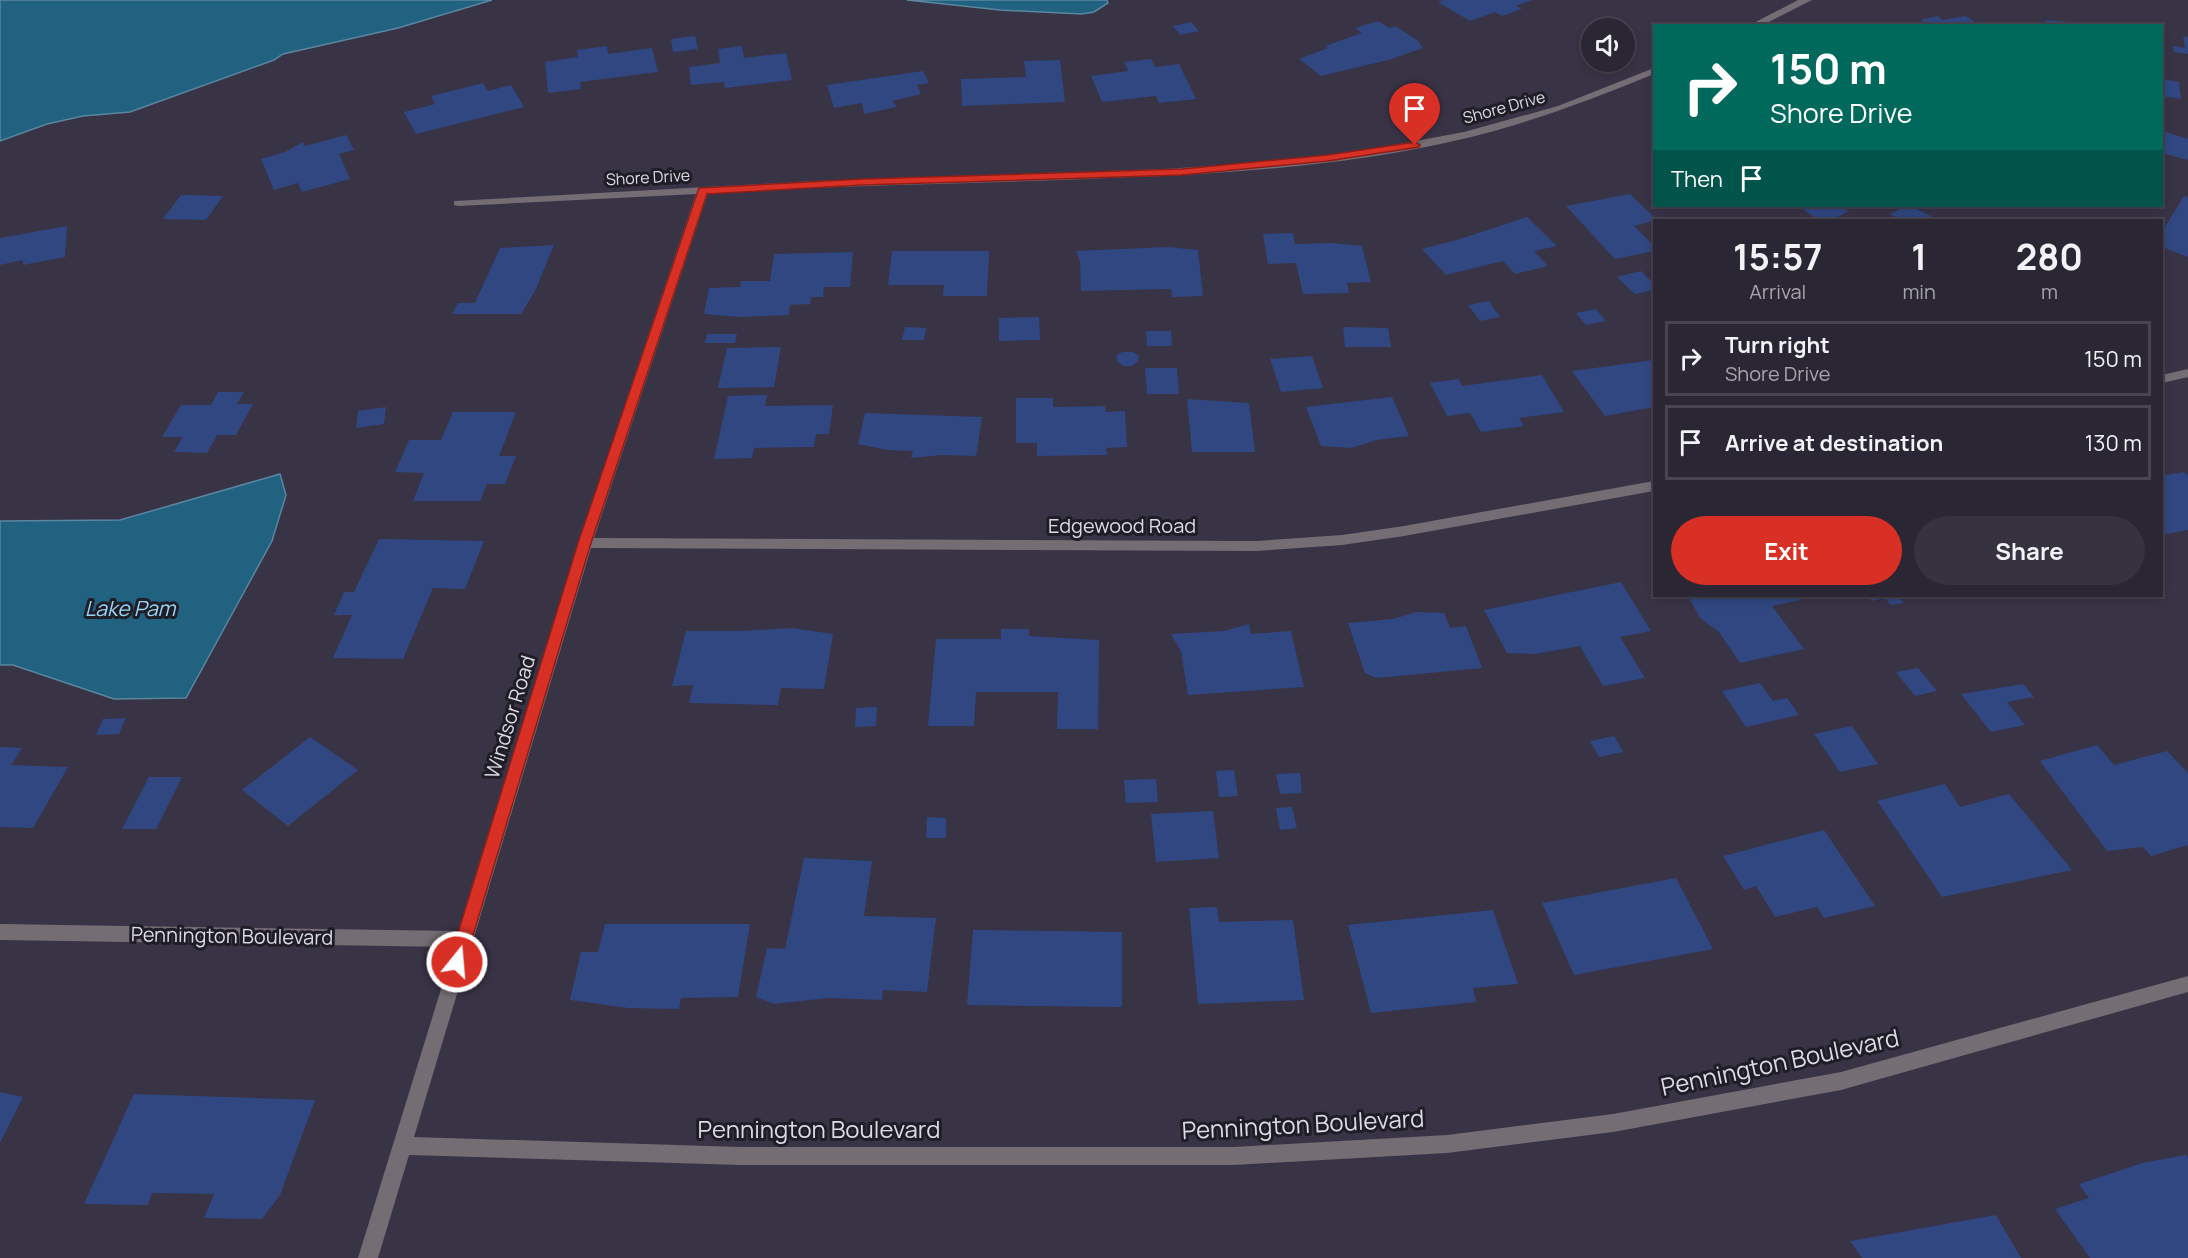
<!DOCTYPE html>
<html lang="en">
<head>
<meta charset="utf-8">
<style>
	body { margin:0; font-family:Manrope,sans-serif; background:#373240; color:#f1f3f6; height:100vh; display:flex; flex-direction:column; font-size:22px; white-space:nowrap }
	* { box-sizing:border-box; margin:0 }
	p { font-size:20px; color:#a6a5ac }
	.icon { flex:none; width:33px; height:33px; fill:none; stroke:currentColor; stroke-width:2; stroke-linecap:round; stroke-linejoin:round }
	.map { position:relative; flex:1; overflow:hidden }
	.panel { position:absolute; left:1653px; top:219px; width:510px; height:378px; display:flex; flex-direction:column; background:#2b2634; border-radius:0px; box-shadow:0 3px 9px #0003,0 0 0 2px #47434f }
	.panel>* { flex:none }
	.top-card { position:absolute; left:1653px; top:24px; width:510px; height:183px; border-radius:0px; box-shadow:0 3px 9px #0003,0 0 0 2px #47434f; background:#00695c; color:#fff; overflow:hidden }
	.controls { position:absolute; left:1581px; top:18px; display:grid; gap:12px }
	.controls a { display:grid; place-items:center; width:54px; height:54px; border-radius:50%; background:#2b2634; box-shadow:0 3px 9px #0003,0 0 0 2px #47434f; font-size:30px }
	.pin { position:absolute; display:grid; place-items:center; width:51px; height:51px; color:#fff; margin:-62px -26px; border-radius:50% 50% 50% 0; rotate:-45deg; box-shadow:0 0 6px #0007 }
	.pin .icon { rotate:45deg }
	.me { position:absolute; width:66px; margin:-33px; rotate:17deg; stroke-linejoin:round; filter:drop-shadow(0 0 4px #0008) }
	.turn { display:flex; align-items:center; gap:21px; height:126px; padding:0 18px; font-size:27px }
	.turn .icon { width:78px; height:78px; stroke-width:2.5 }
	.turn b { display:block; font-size:42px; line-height:51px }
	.then { display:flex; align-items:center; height:57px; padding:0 18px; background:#0003; gap:12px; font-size:22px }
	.eta { display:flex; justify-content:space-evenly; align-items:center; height:102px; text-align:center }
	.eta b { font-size:36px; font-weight:700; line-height:42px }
	.button { display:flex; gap:12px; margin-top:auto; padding:12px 18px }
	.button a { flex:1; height:69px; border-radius:36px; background:#d93025; color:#fff; font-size:24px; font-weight:700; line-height:69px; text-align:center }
	.button a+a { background:#373240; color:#f1f3f6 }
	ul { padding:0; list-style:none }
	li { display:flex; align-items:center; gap:18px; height:75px; margin:0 12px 9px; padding:0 6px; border:3px solid #47434f; border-radius:0px }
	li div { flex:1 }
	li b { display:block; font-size:22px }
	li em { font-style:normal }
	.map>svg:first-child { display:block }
	.water { fill:#226281; stroke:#5a869f; stroke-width:1.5 }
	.building { fill:#304781 }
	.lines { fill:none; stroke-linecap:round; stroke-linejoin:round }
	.minor { fill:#756d74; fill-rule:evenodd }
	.route { fill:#d93025; stroke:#8d1f18; stroke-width:1.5 }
	.labels { text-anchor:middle; stroke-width:6; stroke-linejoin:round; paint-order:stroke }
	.far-street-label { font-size:16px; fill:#dcdae6; stroke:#1f1d25 }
	.street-label { font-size:20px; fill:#dcdae6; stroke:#1f1d25 }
	.water-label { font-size:21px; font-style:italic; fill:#97d4f6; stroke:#1f1d25 }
	.near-street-label { font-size:24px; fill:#dcdae6; stroke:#1f1d25 }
</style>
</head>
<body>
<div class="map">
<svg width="2188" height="1258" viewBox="0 0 2188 1258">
	<rect width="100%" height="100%" fill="#393346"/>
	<!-- water -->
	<g class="water">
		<path d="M0,0H492L398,28L283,54L274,60L130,112L83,116L47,124L0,141Z"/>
		<path d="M907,0H1107L1108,3L1094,12L1082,14L1000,10Z"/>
		<path d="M280,474L286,495L272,541L186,698L114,699L13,665H0V521L120,520Z"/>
	</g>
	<!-- building -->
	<g class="building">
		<path d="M1443,0H1532L1516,6L1522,9L1502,16L1495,12L1470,21L1438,2Z"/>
		<path d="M1938,16L1942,20L1966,16L1980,26H1914L1924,22L1920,20Z"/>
		<path d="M2045,20L2094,24V26H2047Z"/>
		<path d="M1378,21L1390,28L1395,26L1417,40L1423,48L1388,60L1321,76L1299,59L1328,48L1325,46L1362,33L1355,28Z"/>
		<path d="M1191,22L1199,31L1180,35L1173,26Z"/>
		<path d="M695,36L698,49L673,52L671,39Z"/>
		<path d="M2183,36L2188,37V54L2174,52L2173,46L2185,48Z"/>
		<path d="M607,46L608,54L652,48L658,72L580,82L581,89L548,93L545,62L578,57L577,50Z"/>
		<path d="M742,46L744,58L786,53L792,80L725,88L724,82L691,85L689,67L720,63L718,49Z"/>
		<path d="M1151,59L1155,67L1179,64L1196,99L1159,103L1156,96L1102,102L1091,76L1128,71L1124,62Z"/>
		<path d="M1060,60L1065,102L962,106L961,79L1026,77L1024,61Z"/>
		<path d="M923,71L929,83L917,85L921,94L892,101L897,107L864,114L862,103L834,108L827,85Z"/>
		<path d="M2162,79L2179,82L2181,99L2162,96Z"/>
		<path d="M483,83L488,91L511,85L524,107L416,134L404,112L435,104L431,96Z"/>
		<path d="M2162,131L2188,139V160L2162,153Z"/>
		<path d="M346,135L354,150L339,154L350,179L302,192L298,183L274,190L261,159L285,152L303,142L305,146Z"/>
		<path d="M1630,194L1657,220L1634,226L1654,246V251L1615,259L1566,206Z"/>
		<path d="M181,195L223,196L206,220L163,219Z"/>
		<path d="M2184,196L2188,198V257L2162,247V232Z"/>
		<path d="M1814,206H1839L1849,211L1831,220H1820L1803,210Z"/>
		<path d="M1906,206H1910L1939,220H1901L1890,214Z"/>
		<path d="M1527,217L1557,246L1534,251L1548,266L1515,274L1503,261L1446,275L1422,249L1457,240Z"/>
		<path d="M67,226L65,257L23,265V260L0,265V238Z"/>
		<path d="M1293,233L1295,244L1333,243L1362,246L1371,282L1347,283L1349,293L1303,294L1296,263L1268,264L1263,234Z"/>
		<path d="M554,245L535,291L521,314H452L458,303H475L500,248Z"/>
		<path d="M1168,247L1198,250L1203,296L1172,297L1171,289L1081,291L1080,261L1076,251Z"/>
		<path d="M892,251H989L987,296H943L944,285H888Z"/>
		<path d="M853,252L850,287H824L823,297H811L810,304L790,305L789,315L740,317L704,314L709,288L740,287L741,281H770L774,254Z"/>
		<path d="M1641,271L1654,284V290L1635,294L1617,277Z"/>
		<path d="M1489,301L1500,317L1480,321L1468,305Z"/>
		<path d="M1596,309L1606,321L1586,325L1576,313Z"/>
		<path d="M1039,317L1040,340L999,341V318Z"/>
		<path d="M905,327L926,328L924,340H902Z"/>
		<path d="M1343,327L1388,328L1391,347H1345Z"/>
		<path d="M1146,331H1171L1172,346H1147Z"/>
		<path d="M707,334H737L735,343H705Z"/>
		<path d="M781,347L774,387L718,388L727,348Z"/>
		<path d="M1122,352H1133L1139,356L1138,361L1132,366H1123L1118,362L1116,356Z"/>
		<path d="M1312,356L1323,388L1281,392L1270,359Z"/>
		<path d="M1654,360V407L1605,416L1572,371Z"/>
		<path d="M1145,368H1177L1179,394H1147Z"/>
		<path d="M1542,375L1564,412L1519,418L1524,426L1481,432L1470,413L1447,416L1430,383L1459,379L1462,386Z"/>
		<path d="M218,392H244L237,404H253L236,435H217L207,453L174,452L183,437H162L181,405H211Z"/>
		<path d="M767,395L765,406L833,405L829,434H816L814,447L754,448L752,458L714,459L728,396Z"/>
		<path d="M1392,397L1409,436L1377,440L1351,448L1321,446L1306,407Z"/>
		<path d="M1016,398H1053V407L1105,406L1106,412L1125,411L1127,447L1106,448L1107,455L1037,456V443H1016Z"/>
		<path d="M1187,399L1249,403L1255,452H1192Z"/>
		<path d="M386,407L384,424L356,428L358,411Z"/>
		<path d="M453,412H516L499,456H516L505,484H487L480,501H413L424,473L395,472L409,440H441Z"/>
		<path d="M865,413L982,417L976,456L942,455L911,458L913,451L887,450L858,444Z"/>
		<path d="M2184,472L2188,476V530L2162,535V476Z"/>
		<path d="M379,539L484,541L465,589L433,588L403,659L333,658L352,615H334L344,592H354Z"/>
		<path d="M1621,582L1651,631L1620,637L1645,678L1603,686L1580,646L1535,654L1507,653L1484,610Z"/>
		<path d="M1688,596H1797L1801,600L1772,606L1804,649L1740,663L1719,632L1700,618Z"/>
		<path d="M1867,596H1898L1904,603L1891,605L1885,598L1872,601Z"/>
		<path d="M1416,612L1444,613L1450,628L1466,626L1482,668L1376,678L1365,673L1348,623L1393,619Z"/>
		<path d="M1249,624L1251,634L1291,631L1304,687L1188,695L1181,651L1171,634L1224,631Z"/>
		<path d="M792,628L833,634L824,689L781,688L778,705L689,703L693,685L672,686L686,631H740Z"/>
		<path d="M1001,629H1029V636L1099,640L1098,729H1057L1058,692H976L974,726H928L936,639H1001Z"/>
		<path d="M1918,668L1937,691L1915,696L1896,672Z"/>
		<path d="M1760,683L1773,701L1787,698L1799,715L1746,727L1722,691Z"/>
		<path d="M2023,684L2034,697L2007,702L2025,725L1991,732L1961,694Z"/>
		<path d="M877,707L876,726L855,727L856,708Z"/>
		<path d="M126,718L119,734L96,735L103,719Z"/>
		<path d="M1852,726L1878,764L1840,772L1814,734Z"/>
		<path d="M1614,736L1623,752L1599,757L1590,741Z"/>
		<path d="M310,737L358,770L288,826L242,790Z"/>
		<path d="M2097,745L2114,765L2167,751L2188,773V845L2151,856L2143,847L2107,851L2040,761Z"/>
		<path d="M0,747L22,748L11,765L68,767L33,828L0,827Z"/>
		<path d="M1234,770L1238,796L1219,797L1216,771Z"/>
		<path d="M1300,773L1302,793L1280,794L1276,774Z"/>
		<path d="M149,777H182L156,829H122Z"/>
		<path d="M1156,779L1158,802L1126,803L1124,780Z"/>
		<path d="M1945,784L1960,807L2009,794L2072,870L1942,897L1877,801Z"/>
		<path d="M1292,807L1297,828L1280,830L1276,808Z"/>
		<path d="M1213,811L1219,858L1156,862L1151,814Z"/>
		<path d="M927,817L946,818V838H926Z"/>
		<path d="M1824,830L1875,906L1824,918L1817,907L1775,917L1756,886L1744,890L1723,856Z"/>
		<path d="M804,858L872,861L864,916L936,918L927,992L883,990L882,1000L828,998L774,1004L756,997L767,948L785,949Z"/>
		<path d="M1676,878L1713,949L1574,975L1542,903Z"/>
		<path d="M1217,907L1219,922L1293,920L1304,1000L1198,1004L1189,908Z"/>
		<path d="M1493,910L1518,984L1473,988L1476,1002L1371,1013L1348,925Z"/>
		<path d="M605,924H750L738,997L681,998L679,1009L628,1008L570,1000L581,952H598Z"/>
		<path d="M973,930L1122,932V1007L967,1005Z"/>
		<path d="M0,1092L23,1097L0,1143Z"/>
		<path d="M134,1094L315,1100L280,1195L262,1219L204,1218L214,1194L152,1193L148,1205L84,1204Z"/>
		<path d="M2186,1155L2188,1158V1258H2090L2055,1209L2089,1198L2079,1184L2142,1163Z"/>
		<path d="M1996,1215L2021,1258H1862L1850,1241Z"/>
	</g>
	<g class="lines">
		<!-- minor -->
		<g class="minor">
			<path d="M1798,0H1812L1761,26H1748Z"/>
			<path d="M1654,68V74C1593,99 1532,122 1467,138C1350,166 1228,174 1108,178C975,184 841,185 708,193L594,538L1257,541L1342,535L1404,526L1654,481V491L1404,536L1342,545L1257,551L591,548L414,1137L741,1147H1233L1447,1135L1613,1114L1841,1072L2188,976V992L1841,1090L1613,1132L1447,1153L1233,1165H741L409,1155L378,1258H358L454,947L0,940V924L458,931L578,543L696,194L458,206L454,205V201L814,181L1166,169L1267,162L1367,150L1464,132L1558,106Z"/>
			<path d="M2188,369V377L2162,383V375Z"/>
		</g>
	</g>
	<!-- route -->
	<path class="route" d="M1415,142L1420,145L1419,147L1328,161L1182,175L863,185L707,194L591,543L465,962L463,967L457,970L452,967L449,962L578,543L699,188L863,179L1182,169L1328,155Z"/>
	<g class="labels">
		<!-- far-street labels -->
		<g class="far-street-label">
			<text transform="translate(1504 107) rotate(-15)" y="6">Shore Drive</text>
			<text transform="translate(648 177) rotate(-3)" y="6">Shore Drive</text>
		</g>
		<!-- street labels -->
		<g class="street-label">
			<text x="1122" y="533">Edgewood Road</text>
			<text transform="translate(510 717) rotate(-73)" y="7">Windsor Road</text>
			<text transform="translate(232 936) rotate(1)" y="7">Pennington Boulevard</text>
		</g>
		<!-- water labels -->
		<g class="water-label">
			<text x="130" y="616">Lake Pam</text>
		</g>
		<!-- near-street labels -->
		<g class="near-street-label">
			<text transform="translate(1780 1063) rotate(-12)" y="8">Pennington Boulevard</text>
			<text transform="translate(1303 1125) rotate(-3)" y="8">Pennington Boulevard</text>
			<text x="819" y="1138">Pennington Boulevard</text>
		</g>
	</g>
</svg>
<div class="controls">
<a><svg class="icon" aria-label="sound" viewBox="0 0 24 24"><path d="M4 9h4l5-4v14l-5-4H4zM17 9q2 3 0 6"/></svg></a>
</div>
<div class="pin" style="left:1415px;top:145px;background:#d93025"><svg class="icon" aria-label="arrive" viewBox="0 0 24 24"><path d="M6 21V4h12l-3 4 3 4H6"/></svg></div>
<svg class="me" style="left:457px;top:962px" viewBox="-20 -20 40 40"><circle r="17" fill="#d93025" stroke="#fff" stroke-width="3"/><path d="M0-11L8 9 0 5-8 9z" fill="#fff"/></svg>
<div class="top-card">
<div class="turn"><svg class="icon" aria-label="right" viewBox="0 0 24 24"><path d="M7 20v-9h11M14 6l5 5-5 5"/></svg><div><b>150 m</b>Shore Drive</div></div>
<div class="then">Then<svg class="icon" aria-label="arrive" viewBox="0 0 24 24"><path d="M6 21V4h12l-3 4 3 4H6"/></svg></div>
</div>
<section class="panel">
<div class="eta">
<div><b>15:57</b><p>Arrival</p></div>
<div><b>1</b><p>min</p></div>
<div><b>280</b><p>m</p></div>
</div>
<ul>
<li><svg class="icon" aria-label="right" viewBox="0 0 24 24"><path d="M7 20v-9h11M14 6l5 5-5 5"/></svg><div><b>Turn right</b><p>Shore Drive</p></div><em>150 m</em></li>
<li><svg class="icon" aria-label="arrive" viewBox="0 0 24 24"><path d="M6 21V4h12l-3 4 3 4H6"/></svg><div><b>Arrive at destination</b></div><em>130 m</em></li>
</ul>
<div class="button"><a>Exit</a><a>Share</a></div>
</section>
</div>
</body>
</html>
